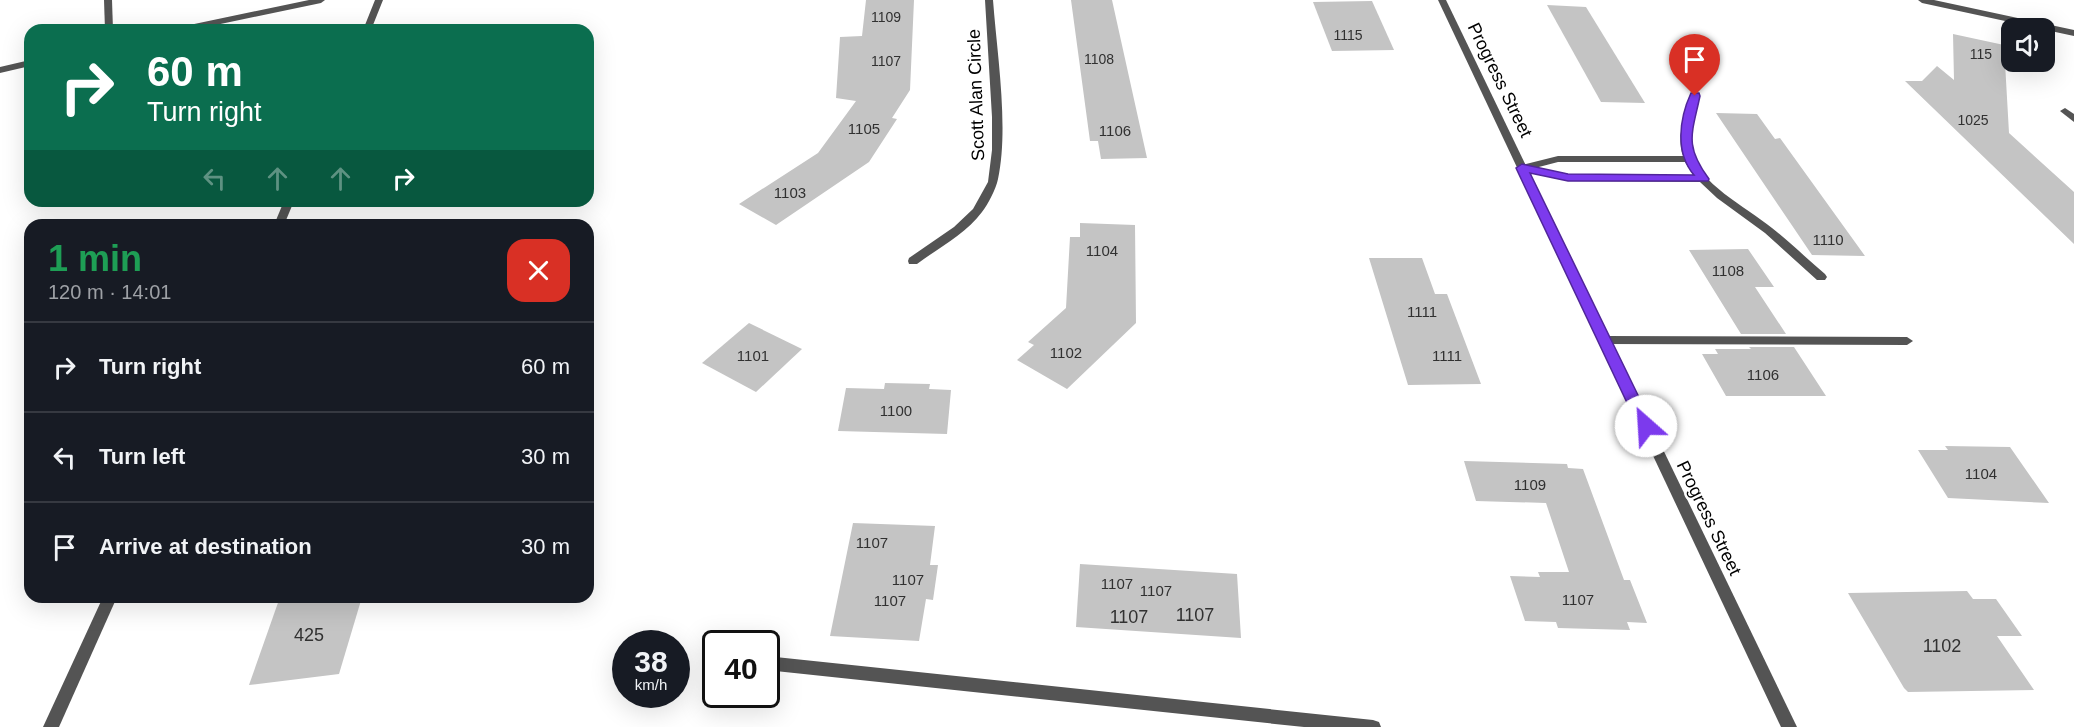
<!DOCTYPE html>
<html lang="en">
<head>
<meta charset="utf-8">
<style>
	body { margin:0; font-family:Arial,sans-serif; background:#242831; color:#f1f3f6; height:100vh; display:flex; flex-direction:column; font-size:22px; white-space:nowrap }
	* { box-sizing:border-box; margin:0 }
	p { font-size:20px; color:#9ea1a6 }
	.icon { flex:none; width:33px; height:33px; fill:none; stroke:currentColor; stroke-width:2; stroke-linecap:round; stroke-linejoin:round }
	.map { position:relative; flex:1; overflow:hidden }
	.details { position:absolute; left:24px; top:219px; width:570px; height:384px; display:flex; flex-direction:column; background:#171b24; border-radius:18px; box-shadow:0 6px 24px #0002 }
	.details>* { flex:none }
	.guide { position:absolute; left:24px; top:24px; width:570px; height:183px; border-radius:18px; box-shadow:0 6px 24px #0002; background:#0b6e4f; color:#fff; overflow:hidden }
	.tools { position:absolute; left:2001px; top:18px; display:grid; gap:12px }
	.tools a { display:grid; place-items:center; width:54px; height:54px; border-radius:12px; background:#171b24; box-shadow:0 6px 24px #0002; font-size:30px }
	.speed { position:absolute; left:612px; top:630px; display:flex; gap:12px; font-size:30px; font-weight:700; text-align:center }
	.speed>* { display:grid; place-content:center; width:78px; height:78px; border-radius:50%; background:#171b24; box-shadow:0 6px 24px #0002; line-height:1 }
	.speed small { font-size:15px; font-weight:400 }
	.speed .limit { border:3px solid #111; border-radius:9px; background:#fff; color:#111 }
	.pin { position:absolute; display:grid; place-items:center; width:51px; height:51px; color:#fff; margin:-62px -26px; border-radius:50% 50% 50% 0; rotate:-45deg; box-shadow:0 0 6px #0007 }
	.pin .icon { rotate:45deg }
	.me { position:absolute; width:66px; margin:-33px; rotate:334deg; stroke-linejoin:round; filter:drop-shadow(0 0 4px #0008) }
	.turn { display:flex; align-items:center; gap:21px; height:126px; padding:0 24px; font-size:27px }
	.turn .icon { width:78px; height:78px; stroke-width:2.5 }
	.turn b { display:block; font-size:42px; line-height:51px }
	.lanes { display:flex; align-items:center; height:57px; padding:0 24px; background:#0003; justify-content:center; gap:30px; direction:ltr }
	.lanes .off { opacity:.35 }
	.round { display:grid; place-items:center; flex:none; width:63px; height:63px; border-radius:18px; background:#242831 }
	.overview { display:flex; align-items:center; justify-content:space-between; height:102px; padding:0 24px }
	h1 { font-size:36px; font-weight:600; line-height:45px; color:#1e9e55 }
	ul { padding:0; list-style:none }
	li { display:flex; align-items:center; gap:18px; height:90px; padding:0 24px; border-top:2px solid #363941 }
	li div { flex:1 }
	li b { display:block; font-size:22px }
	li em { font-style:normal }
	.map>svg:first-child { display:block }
	.building { fill:#c4c4c4 }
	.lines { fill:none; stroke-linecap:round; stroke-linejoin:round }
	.service { fill:#545454; fill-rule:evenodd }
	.minor { fill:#545454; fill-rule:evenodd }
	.tertiary { fill:#545454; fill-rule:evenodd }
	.route { fill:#7c3aed; stroke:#51269a; stroke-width:1.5 }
	.labels { text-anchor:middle; stroke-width:5; stroke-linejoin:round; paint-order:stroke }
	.far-number-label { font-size:14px; fill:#313131 }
	.number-label { font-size:15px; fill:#313131 }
	.street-label { font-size:18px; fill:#000; stroke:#fff }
	.near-number-label { font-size:18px; fill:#313131 }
</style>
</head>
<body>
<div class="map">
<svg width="2074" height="727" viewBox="0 0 2074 727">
	<rect width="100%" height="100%" fill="#fff"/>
	<!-- building -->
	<g class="building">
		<path d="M866,0H914L910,90L892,118L897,119L869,162L776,225L739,204L818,153L856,101L836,98L840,37L862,36Z"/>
		<path d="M1071,0H1112L1147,158L1101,159L1098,141H1090Z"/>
		<path d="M1372,1L1394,50L1332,51L1313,2Z"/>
		<path d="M1547,5L1586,7L1645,103L1601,102Z"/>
		<path d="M1953,34L2004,45L2009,133L2074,192V244L1905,81H1922L1937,66L1954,80Z"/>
		<path d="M1716,113L1757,114L1775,139L1780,138L1865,256L1812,255Z"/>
		<path d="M1080,223L1135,225L1136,323L1067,389L1017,360L1034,345L1028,342L1066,308L1070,237H1080Z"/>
		<path d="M1748,249L1774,287H1755L1786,334H1741L1689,250Z"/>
		<path d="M1369,258H1422L1435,294H1447L1481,384L1408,385Z"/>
		<path d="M749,323L802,349L756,392L702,363Z"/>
		<path d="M1749,347H1794L1826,396H1726L1702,354H1718L1715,349H1751Z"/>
		<path d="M885,383L930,384L929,389L951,390L947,434L838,431L846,388L884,389Z"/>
		<path d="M1945,446L2010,447L2049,503L1948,498L1918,450H1948Z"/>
		<path d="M1464,461L1567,464L1568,468L1583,469L1624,580H1630L1647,623L1627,622L1630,630L1558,628L1556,622L1525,621L1510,576L1540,577L1538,572H1569L1546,503L1476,501Z"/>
		<path d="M853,523L935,526L930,565H938L933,600L926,599L919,641L830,636Z"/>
		<path d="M1080,564L1237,574L1241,638L1076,627Z"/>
		<path d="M1967,591L1973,599H1996L2022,636H1997L2034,690L1908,692L1904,688L1848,593Z"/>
		<path d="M280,597H362L339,674L249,685Z"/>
	</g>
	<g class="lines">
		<!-- service -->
		<g class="service">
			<path d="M104,0H112L113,30H105Z"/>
			<path d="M1695,93L1700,96C1695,113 1687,133 1691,151C1698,183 1746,207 1772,228C1791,243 1807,259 1825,274L1827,277L1825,280H1817L1765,233L1717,198L1700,182L1568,181L1518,170L1517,168L1518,166L1558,156H1683C1676,137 1685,115 1690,96ZM1558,162H1685L1694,176L1568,175L1535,168Z"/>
			<path d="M1604,336L1907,337L1913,341L1907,345L1604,344L1598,340Z"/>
			<path d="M766,656L1373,720L1379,722L1381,727H1304L766,670Z"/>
		</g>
		<!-- minor -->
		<g class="minor">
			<path d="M309,0H325L321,3L192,30H176L180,27Z"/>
			<path d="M375,0H383L371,30H363Z"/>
			<path d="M985,0H993C997,54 1009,127 998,179C996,189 988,204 982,212C966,234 938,248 917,264H909L908,261L909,258L954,227L973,209L988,182L992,150V117Z"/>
			<path d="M1918,0H1934L2074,30V36L1922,3Z"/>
			<path d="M30,60V66L0,73V67Z"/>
			<path d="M2065,108L2074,114V122L2060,111Z"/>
			<path d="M284,201H294L284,225H274Z"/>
			<path d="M103,597H117L59,727H43Z"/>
		</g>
		<!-- tertiary -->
		<path class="tertiary" d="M1438,0H1446L1797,727H1781Z"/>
	</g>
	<!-- route -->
	<path class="route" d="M1691,93H1699L1700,96C1692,134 1684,145 1709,179L1708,181H1568L1530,173L1653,426L1646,432L1638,426L1516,168L1522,164L1568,174L1694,175C1675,153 1679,119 1691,93Z"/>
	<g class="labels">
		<!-- far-number labels -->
		<g class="far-number-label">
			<text x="886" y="22">1109</text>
			<text x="1348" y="40">1115</text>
			<text x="1981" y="59">115</text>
			<text x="1099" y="64">1108</text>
			<text x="886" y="66">1107</text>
			<text x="1973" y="125">1025</text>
		</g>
		<!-- number labels -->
		<g class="number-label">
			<text x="864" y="134">1105</text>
			<text x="1115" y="136">1106</text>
			<text x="790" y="198">1103</text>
			<text x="1828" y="245">1110</text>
			<text x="1102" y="256">1104</text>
			<text x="1728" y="276">1108</text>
			<text x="1422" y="317">1111</text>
			<text x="1066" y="358">1102</text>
			<text x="753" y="361">1101</text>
			<text x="1447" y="361">1111</text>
			<text x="1763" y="380">1106</text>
			<text x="896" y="416">1100</text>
			<text x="1981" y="479">1104</text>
			<text x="1530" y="490">1109</text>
			<text x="872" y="548">1107</text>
			<text x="908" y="585">1107</text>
			<text x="1117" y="589">1107</text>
			<text x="1156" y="596">1107</text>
			<text x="1578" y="605">1107</text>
			<text x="890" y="606">1107</text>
		</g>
		<!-- street labels -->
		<g class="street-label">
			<text transform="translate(1500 80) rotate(64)" y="6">Progress Street</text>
			<text transform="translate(976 95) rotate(-92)" y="6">Scott Alan Circle</text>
			<text transform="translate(1709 518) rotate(64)" y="6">Progress Street</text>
		</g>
		<!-- near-number labels -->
		<g class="near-number-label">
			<text x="1195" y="621">1107</text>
			<text x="1129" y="623">1107</text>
			<text x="309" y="641">425</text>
			<text x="1942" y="652">1102</text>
		</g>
	</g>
</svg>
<div class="tools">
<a><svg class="icon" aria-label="sound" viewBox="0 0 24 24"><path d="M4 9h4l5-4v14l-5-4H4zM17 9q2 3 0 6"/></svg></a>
</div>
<div class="speed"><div>38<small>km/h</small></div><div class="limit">40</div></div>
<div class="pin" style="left:1695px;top:96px;background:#d93025"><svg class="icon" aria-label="arrive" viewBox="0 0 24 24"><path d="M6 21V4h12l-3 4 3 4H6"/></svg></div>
<svg class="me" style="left:1646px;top:426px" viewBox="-20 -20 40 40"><circle r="19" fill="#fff"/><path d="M0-13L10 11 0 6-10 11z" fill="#7c3aed"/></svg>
<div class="guide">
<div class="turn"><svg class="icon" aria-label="right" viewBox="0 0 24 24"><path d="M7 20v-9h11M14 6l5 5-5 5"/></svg><div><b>60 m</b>Turn right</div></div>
<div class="lanes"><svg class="icon off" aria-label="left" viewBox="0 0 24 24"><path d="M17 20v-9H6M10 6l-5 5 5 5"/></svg><svg class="icon off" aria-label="ahead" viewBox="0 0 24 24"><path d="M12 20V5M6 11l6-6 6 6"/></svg><svg class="icon off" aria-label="ahead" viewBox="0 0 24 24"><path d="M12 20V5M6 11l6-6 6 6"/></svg><svg class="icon" aria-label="right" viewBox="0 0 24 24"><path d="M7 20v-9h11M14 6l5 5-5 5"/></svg></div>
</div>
<section class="details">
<div class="overview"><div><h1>1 min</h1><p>120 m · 14:01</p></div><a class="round" style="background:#d93025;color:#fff"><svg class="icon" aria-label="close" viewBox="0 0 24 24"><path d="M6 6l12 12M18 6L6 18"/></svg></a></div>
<ul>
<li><svg class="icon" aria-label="right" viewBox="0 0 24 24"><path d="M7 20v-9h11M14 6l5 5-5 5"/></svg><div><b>Turn right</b></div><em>60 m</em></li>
<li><svg class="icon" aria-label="left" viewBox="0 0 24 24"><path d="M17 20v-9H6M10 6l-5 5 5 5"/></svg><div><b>Turn left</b></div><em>30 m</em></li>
<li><svg class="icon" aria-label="arrive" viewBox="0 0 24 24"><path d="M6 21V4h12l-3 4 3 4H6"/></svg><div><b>Arrive at destination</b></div><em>30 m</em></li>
</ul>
</section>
</div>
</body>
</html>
